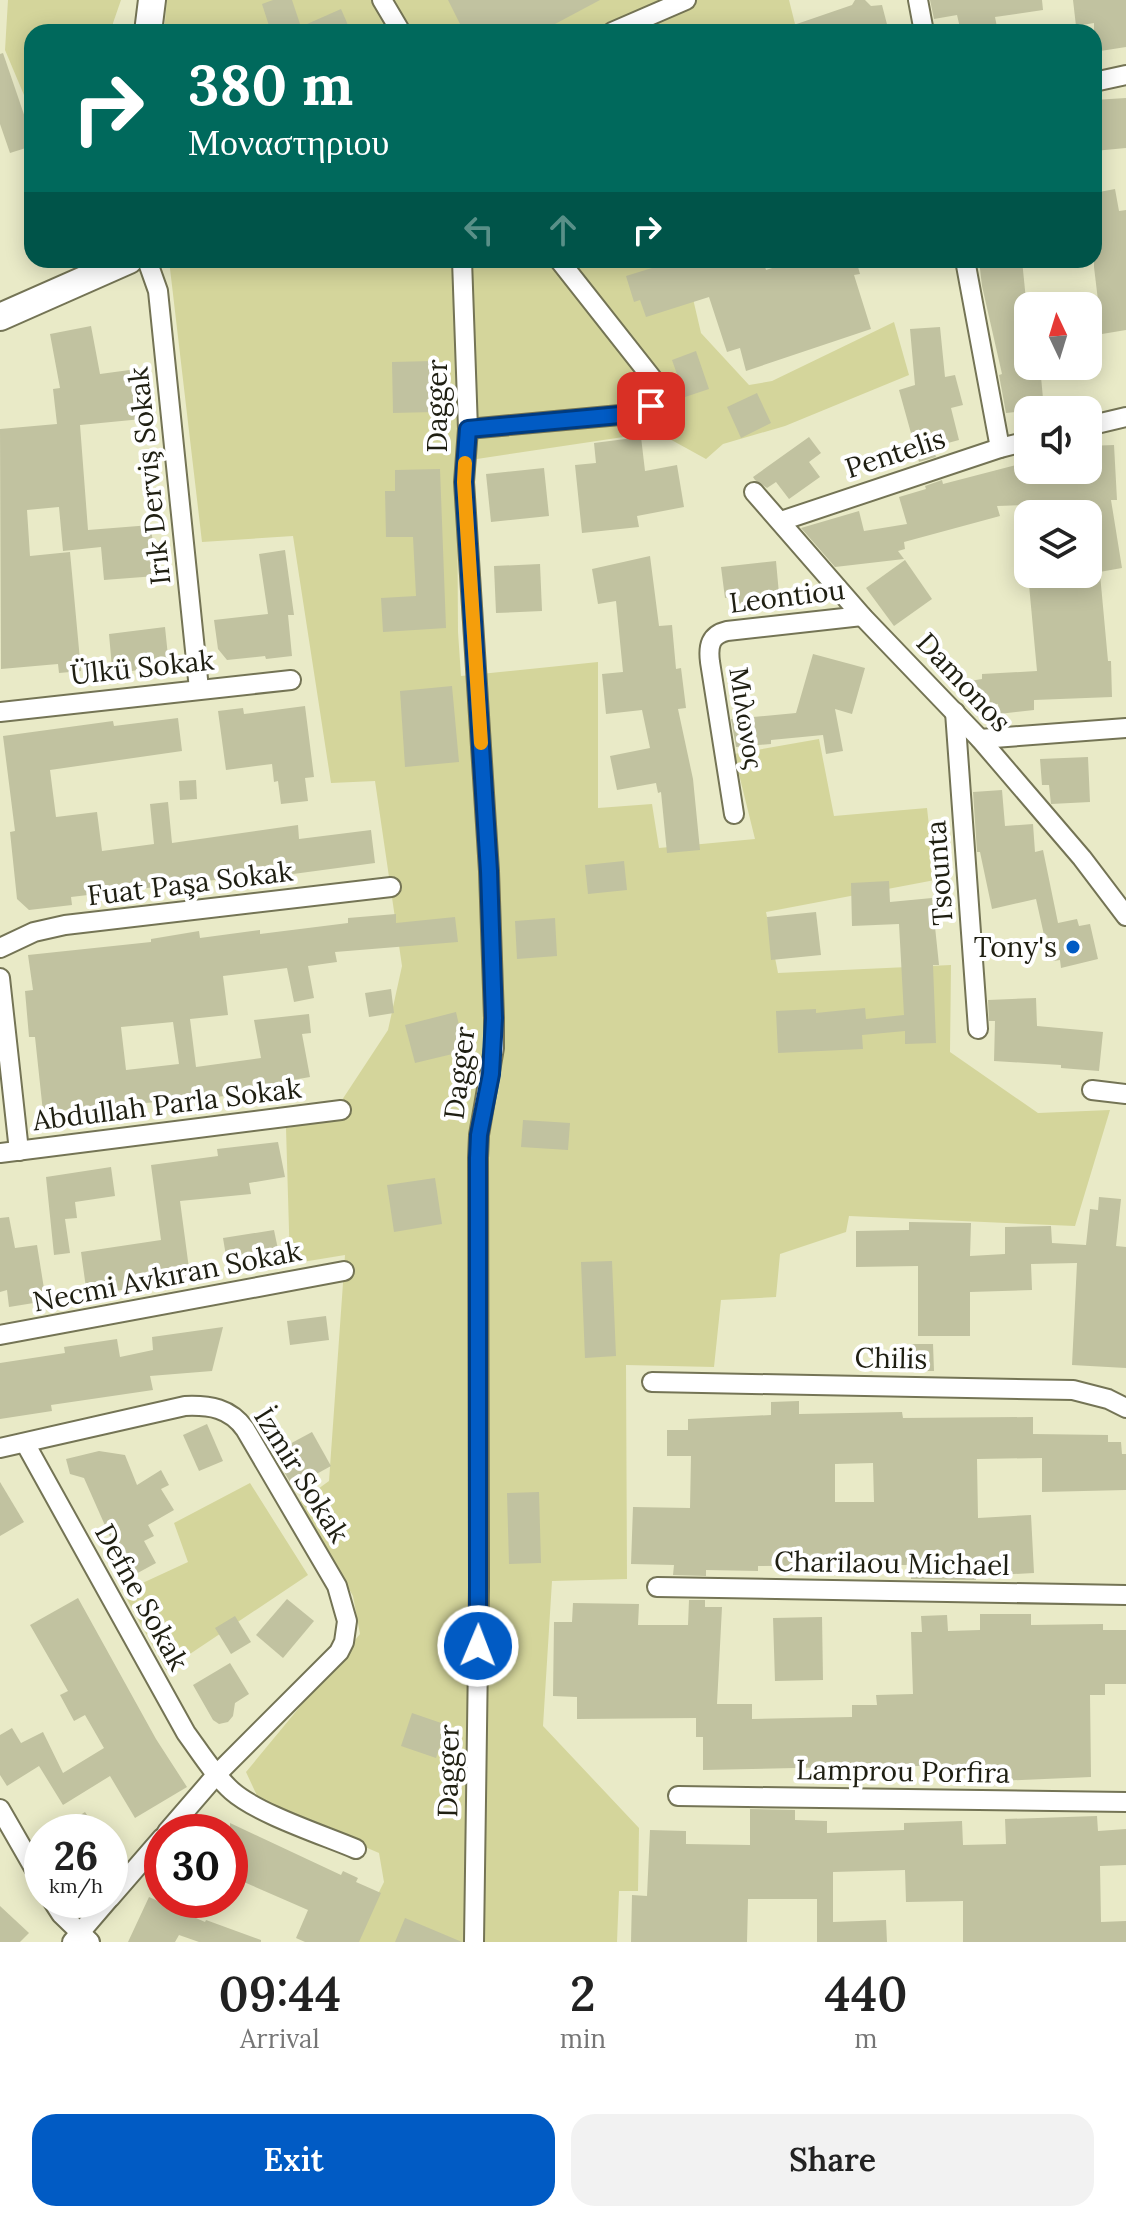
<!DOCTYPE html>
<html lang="en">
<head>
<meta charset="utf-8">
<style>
	body { margin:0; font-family:Lora,serif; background:#f2f2f2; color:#222; height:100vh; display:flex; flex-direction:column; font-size:30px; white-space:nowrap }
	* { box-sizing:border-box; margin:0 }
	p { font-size:26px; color:#767676 }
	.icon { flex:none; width:44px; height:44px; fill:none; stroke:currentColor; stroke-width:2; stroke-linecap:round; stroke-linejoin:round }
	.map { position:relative; height:1942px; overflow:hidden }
	.drawer { display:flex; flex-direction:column; background:#fff; flex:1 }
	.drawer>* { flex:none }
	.hud { position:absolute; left:24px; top:24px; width:1078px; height:244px; border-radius:24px; box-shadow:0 4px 20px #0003; background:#00695c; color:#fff; overflow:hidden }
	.needle { width:52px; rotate:356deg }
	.tools { position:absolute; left:1014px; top:292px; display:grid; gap:16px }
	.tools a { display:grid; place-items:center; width:88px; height:88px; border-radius:16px; background:#fff; box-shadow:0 4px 20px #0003; font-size:40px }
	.speed { position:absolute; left:24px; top:1814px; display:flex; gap:16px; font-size:40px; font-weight:700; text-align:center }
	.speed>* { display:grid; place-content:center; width:104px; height:104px; border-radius:50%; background:#fff; box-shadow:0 4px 20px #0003; line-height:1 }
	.speed small { font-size:20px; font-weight:400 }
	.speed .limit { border:12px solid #d22; background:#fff; color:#111 }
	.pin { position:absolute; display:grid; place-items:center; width:68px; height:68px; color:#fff; margin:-34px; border-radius:16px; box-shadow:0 4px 12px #0006 }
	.me { position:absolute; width:88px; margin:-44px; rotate:1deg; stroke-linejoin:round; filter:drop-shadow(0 0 6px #0008) }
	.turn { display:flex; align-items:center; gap:28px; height:168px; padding:0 32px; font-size:36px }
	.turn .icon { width:104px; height:104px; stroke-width:2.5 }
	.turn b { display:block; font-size:56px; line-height:68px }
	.lanes { display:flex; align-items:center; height:76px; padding:0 32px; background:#0003; justify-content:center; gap:40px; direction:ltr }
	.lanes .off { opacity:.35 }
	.eta { display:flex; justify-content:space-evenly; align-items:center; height:136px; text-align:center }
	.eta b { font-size:48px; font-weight:600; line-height:56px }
	.cta { display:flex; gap:16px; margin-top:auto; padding:16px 32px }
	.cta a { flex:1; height:92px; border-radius:24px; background:#015bc4; color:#fff; font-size:32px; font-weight:600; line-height:92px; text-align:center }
	.cta a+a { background:#f2f2f2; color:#222 }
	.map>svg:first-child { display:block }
	.green { fill:#d4d59b }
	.building { fill:#c1c2a0; fill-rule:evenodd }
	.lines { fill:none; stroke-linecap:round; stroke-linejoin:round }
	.street-casing { stroke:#747455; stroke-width:22 }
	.secondary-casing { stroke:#747455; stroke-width:30 }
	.street { stroke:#fff; stroke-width:18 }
	.secondary { stroke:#fff; stroke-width:26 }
	.route-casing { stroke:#013b7f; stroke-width:20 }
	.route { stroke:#015bc4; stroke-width:14 }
	.slow { stroke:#f59e0b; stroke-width:14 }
	.poi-dot { fill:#015bc4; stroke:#fff; stroke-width:3 }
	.labels { text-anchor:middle; stroke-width:8; stroke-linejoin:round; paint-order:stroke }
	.street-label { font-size:28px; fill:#1f1f12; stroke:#fff }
	.poi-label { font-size:28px; fill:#1f1f12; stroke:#fff; text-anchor:end }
</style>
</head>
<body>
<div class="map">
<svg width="1126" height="1942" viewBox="0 0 1126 1942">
	<rect width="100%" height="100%" fill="#e9eac7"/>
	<!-- green -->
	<g class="green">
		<path d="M8,0H121L113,23V32H32V114L5,50Z"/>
		<path d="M167,0H789L797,32H164Z"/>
		<path d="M169,260H684L701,333L749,385L772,381L894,322L909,375L785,426L723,444L706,459L657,432L457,462L458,632L461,676L598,662V808L652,804L659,848L755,839L734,754L819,739L834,816L927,808L935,880L766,912L778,973L951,965L950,1052L1038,1113L1110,1110L1075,1226L849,1216L846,1232L780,1254L776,1297L721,1300L714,1367L626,1365L627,1579L552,1581L543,1726L639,1828L638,1891H619L617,1942H354L384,1882L379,1853L260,1802L246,1772L360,1634L353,1596L300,1502L329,1481L345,1255L290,1264L286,1128L340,1118L342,1100L388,1030L402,966L375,781L331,783L293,536L202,542Z"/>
		<path d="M250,1483L308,1575L166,1670L123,1592L188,1562L174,1523Z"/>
	</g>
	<!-- building -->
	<g class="building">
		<path d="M273,0H292L300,24L271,32L262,4Z"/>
		<path d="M448,0H600L540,32H464Z"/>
		<path d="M855,0H865L871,6L882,5L889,32H785V28L852,5Z"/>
		<path d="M930,0H1042L1043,10L995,17L998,32H961L957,15L934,19Z"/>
		<path d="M1073,0H1126V47L1094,52V23L1076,26Z"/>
		<path d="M341,9L351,32H289Z"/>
		<path d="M3,53L32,138V146L10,153L0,124V54Z"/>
		<path d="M1126,98V148L1094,151V100Z"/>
		<path d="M1115,189L1119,211L1126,210V330L1102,334L1094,267V193Z"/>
		<path d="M678,260H763L766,270L797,260H856L860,274L854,275L871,329L746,371L740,348L727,352L709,297L646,317L640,300L634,302L626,276Z"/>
		<path d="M979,260H1022L1026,300L1028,299V341L1021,342L1027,378L1041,377L1044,409L1006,413L999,375L1002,374L982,286Z"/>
		<path d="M91,326L100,374L137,369L142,419L80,425L88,530L151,525L156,576L104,580L101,547L63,551L59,507L27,510L30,556L70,552L81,671L59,673L58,664L1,669L0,429L57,424L53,389L60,388L50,334Z"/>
		<path d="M940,327L945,377L955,375L963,405L951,408L959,440L933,447L936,457L919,462L899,390L915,385L910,329Z"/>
		<path d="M696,351L709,389L685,397L672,360Z"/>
		<path d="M433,361L435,412L393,413L392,362Z"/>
		<path d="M757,393L771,423L741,438L727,407Z"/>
		<path d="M641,437L645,471L677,465L684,507L637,516L639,527L582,533L575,465L596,463L594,443Z"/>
		<path d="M809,437L821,453L809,462L820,477L789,499L776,482L767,488L755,480L753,477Z"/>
		<path d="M1114,445L1117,500H1111L1122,568L1088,574V514H1052L1051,504L997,506L1000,516L904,542L905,549L898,551L904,559L835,567L801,528L859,511L864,531L907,524L899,497L926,489L925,486L942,480L943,484L1028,462V470H1088V446Z"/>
		<path d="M544,468L549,516L491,522L486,474Z"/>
		<path d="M440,469L446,628L383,632L381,598L416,596L413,537H386L385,491H395V470Z"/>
		<path d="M285,550L294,615H288L292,656L266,659L265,656L227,660L218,649L214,620L268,614L259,554Z"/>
		<path d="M650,556L659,626L672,625L676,669L681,668L686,708L678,709L693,779L700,850L667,853L661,792L658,793L656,783L617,790L610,756L650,748L642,710L606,714L602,674L623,672L616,601L598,604L592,569Z"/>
		<path d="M905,560L932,599L894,626L866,588Z"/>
		<path d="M776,561L779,594L754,597V602L737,604L736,596L725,598L721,567Z"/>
		<path d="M540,564L542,611L496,613L494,566Z"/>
		<path d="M1028,574H1100L1108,661H1111L1112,697L1034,700V710L999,714L998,704L972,706L970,681L982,679V674L1037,671Z"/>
		<path d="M165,627L169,666L124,672L123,667L112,668L109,634Z"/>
		<path d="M813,654L865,668L852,714L835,709L843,751L826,754L823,735L771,740V744L736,747L731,719L796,713Z"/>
		<path d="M452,686L459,762L405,767L400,691Z"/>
		<path d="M305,706L314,777L305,778L308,801L281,804L278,781L274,782L272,764L226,770L218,711L243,708L244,714Z"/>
		<path d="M178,718L182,751L50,770L56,817L97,812L102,851L154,844L150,804L168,802L172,843L298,825L299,839L371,830L375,863L249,880V876L71,897L72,905L29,910L17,899L10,832L15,831L3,736L113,721L114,726Z"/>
		<path d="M1088,757L1090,802L1051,804L1049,785H1042L1040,759Z"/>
		<path d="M196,780L197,799L180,800L179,781Z"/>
		<path d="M1002,790L1005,826L1033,824L1035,852L1043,850L1058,923L1077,919L1079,926L1090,924L1098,959L1061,968L1060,960L1053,961L1047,935H1044L1036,899L992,909L980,852H977L973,792Z"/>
		<path d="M624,861L627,890L588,894L585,865Z"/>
		<path d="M889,881L890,902L932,898L939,965H933L936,1043L905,1044V1031L862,1035L863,1049L778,1053L776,1011L816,1009V1013L865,1008L866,1019L904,1015L899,924L852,926L851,883Z"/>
		<path d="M816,912L821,955L771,960L767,917Z"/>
		<path d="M396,914V923L455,917L458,942L335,952L337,962L308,966L314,998L294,1002L287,968L223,976L228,1015L190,1019L196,1067L261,1058L254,1020L309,1014L311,1033L302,1034L310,1077L236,1090L237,1095L43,1112L35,1037H29L25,991L33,990L28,955L151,942V939L199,931L200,938L260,930V934L348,923V918ZM173,1022L179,1064L126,1070L121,1027Z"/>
		<path d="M555,918L557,956L517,959L515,921Z"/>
		<path d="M391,989L394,1013L369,1017L365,993Z"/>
		<path d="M1036,998L1037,1026L1103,1032L1099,1071L1061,1068V1065L994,1061L995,1021H989L988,1000Z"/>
		<path d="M456,1012L465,1051L415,1063L405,1025Z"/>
		<path d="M523,1120L570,1123L568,1150L521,1147Z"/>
		<path d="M278,1142L285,1177L249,1183L251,1194L180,1201L190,1276L148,1283V1286L87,1295L81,1252L161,1240L151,1165L218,1156L217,1149Z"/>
		<path d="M111,1167L115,1196L75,1202L77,1218L65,1219L70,1253L54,1255L46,1177Z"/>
		<path d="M435,1178L442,1224L394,1232L387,1185Z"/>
		<path d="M1099,1197L1121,1199L1116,1246L1126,1247V1368L1072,1365L1077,1263L1031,1264L1032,1290L970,1292V1336H918V1266L856,1267V1231L909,1230V1222L971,1223L970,1256L1005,1254V1227L1051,1226L1052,1243L1086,1245L1090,1209L1098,1210Z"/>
		<path d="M9,1217L15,1248L37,1245L46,1301L9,1307L7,1290L0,1292V1218Z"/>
		<path d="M274,1230L280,1259L228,1268L223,1238Z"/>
		<path d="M612,1261L616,1356L585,1358L581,1262Z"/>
		<path d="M326,1316L329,1340L290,1345L287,1321Z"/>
		<path d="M223,1327L212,1371L150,1376L153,1390L51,1405L52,1411L0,1419V1363L65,1353L64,1347L117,1339L120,1357L153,1350L152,1337Z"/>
		<path d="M910,1344H933L934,1371H911Z"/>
		<path d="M799,1401V1414L902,1412L903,1418L1033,1417V1434L1108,1435V1442H1121L1122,1454H1126V1490L1042,1492V1458L977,1459L978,1518L1031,1515L1034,1573L976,1576V1580L911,1579V1565H845L758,1566V1571L706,1570V1576L673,1575L674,1565L631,1564L633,1507L690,1508L691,1456H667V1430H688V1419L771,1415V1402ZM873,1463L874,1502H835V1464Z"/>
		<path d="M207,1424L223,1461L199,1471L183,1435Z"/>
		<path d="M312,1432L331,1466L293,1487L273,1453Z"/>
		<path d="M99,1451L125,1455L137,1485L161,1470L169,1485L161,1489L174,1510L148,1525L154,1536L144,1541L156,1563L123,1581L102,1544L111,1539L84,1478L70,1474L66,1459Z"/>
		<path d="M0,1482L24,1522L0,1536Z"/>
		<path d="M539,1492L541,1563L509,1564L507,1493Z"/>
		<path d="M78,1598L156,1739L187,1787L135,1818L110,1776L63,1805L39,1766L7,1786L0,1775V1735L12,1728L21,1743L43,1732L63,1773L104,1748L85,1715L74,1721L60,1695L68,1691L30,1625Z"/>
		<path d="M287,1599L314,1621L283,1658L256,1635Z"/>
		<path d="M689,1600H705V1607H722L717,1704H752V1719L852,1717V1705H877L876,1695L913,1694L911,1632H922L921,1616L947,1615L948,1631L980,1630V1614H1031V1625L1103,1624V1630H1126V1684H1105V1695H1090L1091,1777L974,1782L973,1766H888V1771L839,1772V1767L703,1770V1737H696V1718L577,1719V1697L553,1696L554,1622H572L573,1603L639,1604L638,1625H688Z"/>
		<path d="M235,1616L251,1642L231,1654L215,1628Z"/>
		<path d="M822,1617L823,1680L775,1681L773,1618Z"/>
		<path d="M230,1663L249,1694L235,1703L233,1716L228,1722L219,1724L213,1720L193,1685Z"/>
		<path d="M412,1713L447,1725L436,1758L401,1746Z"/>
		<path d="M750,1809L795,1810V1820L827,1821V1833L904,1830V1823L962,1821L963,1845L1006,1844L1005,1819L1097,1816L1098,1831L1126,1829V1865L1100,1866L1101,1922L1126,1921V1942H963V1901L906,1902L905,1870L833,1872V1922L886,1920L887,1942H817V1899H748L747,1942H631L632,1895L647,1896L650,1830L686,1831V1844L750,1845Z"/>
		<path d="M85,1812L98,1832H55Z"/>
		<path d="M230,1823L341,1875L343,1871L358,1878L356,1882L381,1893L359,1942H305L296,1938L308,1910L230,1876Z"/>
		<path d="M149,1897L205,1922L206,1920L261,1940V1942H199L179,1935L175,1942H128Z"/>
		<path d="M0,1906L29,1933L20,1942H0Z"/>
		<path d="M405,1918L462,1942H395Z"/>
	</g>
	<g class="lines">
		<!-- street casing -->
		<g class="street-casing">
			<g id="street">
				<path d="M382,0L401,32"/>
				<path d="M918,0L924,32"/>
				<path d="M612,32L686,0"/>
				<path d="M1094,82L1126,75"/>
				<path d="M147,260L158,291L199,689"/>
				<path d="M462,260L468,429L464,482L489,871L494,1018V1048L479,1135L478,1158L479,1587L474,1942"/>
				<path d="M965,260L1000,448"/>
				<path d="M1088,426L1126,417"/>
				<path d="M468,429L620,415L643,409L667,397L559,260"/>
				<path d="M754,492L862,616L980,739L1082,858L1126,916"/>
				<path d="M781,521L1000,448L1028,441"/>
				<path d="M0,712L291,680"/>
				<path d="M955,712L978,1029"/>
				<path d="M980,739L1126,728"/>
				<path d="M734,814L710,662C708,646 710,635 727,631L862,616"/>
				<path d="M0,948L34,932L65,925L391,887"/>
				<path d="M0,978L19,1151"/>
				<path d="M1092,1090L1126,1094"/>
				<path d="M0,1153L341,1110"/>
				<path d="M0,1335L344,1271"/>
				<path d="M652,1382L1073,1390L1108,1399L1126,1408"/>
				<path d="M25,1443L186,1733C200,1752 214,1775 232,1791C258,1814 323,1835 356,1849"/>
				<path d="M0,1448L185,1406C210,1405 230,1408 245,1429L337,1586L347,1621L344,1642L339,1652L217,1774L167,1832"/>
				<path d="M657,1587L1126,1595"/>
				<path d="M678,1796L1126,1802"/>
				<path d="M0,1809L42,1882"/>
				<path d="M110,1898L162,1838"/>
				<path d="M52,1900L61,1914L90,1942"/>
				<path d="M72,1942L108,1900"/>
			</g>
		</g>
		<!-- secondary casing -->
		<g class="secondary-casing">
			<g id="secondary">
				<path d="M148,32L152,0"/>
				<path d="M0,317L129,260"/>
			</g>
		</g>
		<!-- street -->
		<use href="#street" class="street"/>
		<!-- secondary -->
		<use href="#secondary" class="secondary"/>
	</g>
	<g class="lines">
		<!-- route casing -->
		<g class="route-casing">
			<path id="route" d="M478,1646V1158L479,1135L491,1074L494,1018L489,871L464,482L468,429L620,415L651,406"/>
		</g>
		<!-- route -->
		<use href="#route" class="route"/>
		<!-- slow -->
		<path class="slow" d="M465,463L464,482L481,743"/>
	</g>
	<!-- markers -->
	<circle class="poi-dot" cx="1073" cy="947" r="8"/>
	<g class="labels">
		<!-- street labels -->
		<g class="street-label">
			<text transform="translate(437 406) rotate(-90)" y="10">Dagger</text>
			<text transform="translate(895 453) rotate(-18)" y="10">Pentelis</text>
			<text transform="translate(149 476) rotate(-96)" y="10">Irık Derviş Sokak</text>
			<text transform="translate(787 596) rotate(-7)" y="10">Leontiou</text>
			<text transform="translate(142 667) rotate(-6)" y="10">Ülkü Sokak</text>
			<text transform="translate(964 682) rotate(47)" y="10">Damonos</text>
			<text transform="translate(747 718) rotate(81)" y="10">Μιλωνος</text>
			<text transform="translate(939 873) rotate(-94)" y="10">Tsounta</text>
			<text transform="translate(190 883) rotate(-7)" y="10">Fuat Paşa Sokak</text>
			<text transform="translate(459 1073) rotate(-83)" y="10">Dagger</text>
			<text transform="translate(167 1104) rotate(-7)" y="10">Abdullah Parla Sokak</text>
			<text transform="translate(167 1276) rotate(-11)" y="10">Necmi Avkıran Sokak</text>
			<text transform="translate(891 1358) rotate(1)" y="10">Chilis</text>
			<text transform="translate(302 1475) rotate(58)" y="10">İzmir Sokak</text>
			<text transform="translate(892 1563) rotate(1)" y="10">Charilaou Michael</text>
			<text transform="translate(142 1597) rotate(61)" y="10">Defne Sokak</text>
			<text transform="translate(448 1771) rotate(-89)" y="10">Dagger</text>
			<text transform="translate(903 1771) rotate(1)" y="10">Lamprou Porfira</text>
		</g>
		<!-- poi labels -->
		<g class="poi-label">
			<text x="1057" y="957">Tony's</text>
		</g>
	</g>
</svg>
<div class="tools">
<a><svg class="needle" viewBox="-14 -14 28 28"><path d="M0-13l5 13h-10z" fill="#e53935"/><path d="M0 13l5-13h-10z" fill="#767676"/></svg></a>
<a><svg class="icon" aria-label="sound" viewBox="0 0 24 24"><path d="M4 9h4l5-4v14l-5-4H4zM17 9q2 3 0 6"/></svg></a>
<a><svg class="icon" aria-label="layers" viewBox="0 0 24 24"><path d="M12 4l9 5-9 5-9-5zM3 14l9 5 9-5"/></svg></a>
</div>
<div class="speed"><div>26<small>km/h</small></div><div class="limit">30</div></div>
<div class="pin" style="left:651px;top:406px;background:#d93025"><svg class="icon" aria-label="arrive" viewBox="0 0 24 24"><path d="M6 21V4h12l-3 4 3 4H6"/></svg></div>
<svg class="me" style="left:478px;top:1646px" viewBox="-20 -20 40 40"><circle r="17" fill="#015bc4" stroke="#fff" stroke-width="3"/><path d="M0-11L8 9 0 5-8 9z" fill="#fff"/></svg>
<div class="hud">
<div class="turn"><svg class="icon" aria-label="right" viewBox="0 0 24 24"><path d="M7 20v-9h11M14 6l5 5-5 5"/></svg><div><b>380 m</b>Μοναστηριου</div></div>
<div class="lanes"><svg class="icon off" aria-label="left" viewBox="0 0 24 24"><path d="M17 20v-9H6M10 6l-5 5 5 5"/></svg><svg class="icon off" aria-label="ahead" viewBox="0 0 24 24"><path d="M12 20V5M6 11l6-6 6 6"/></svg><svg class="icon" aria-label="right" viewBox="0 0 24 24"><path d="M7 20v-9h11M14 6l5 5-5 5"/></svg></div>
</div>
</div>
<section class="drawer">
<div class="eta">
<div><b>09:44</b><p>Arrival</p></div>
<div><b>2</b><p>min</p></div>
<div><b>440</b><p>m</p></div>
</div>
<div class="cta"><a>Exit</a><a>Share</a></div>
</section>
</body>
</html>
